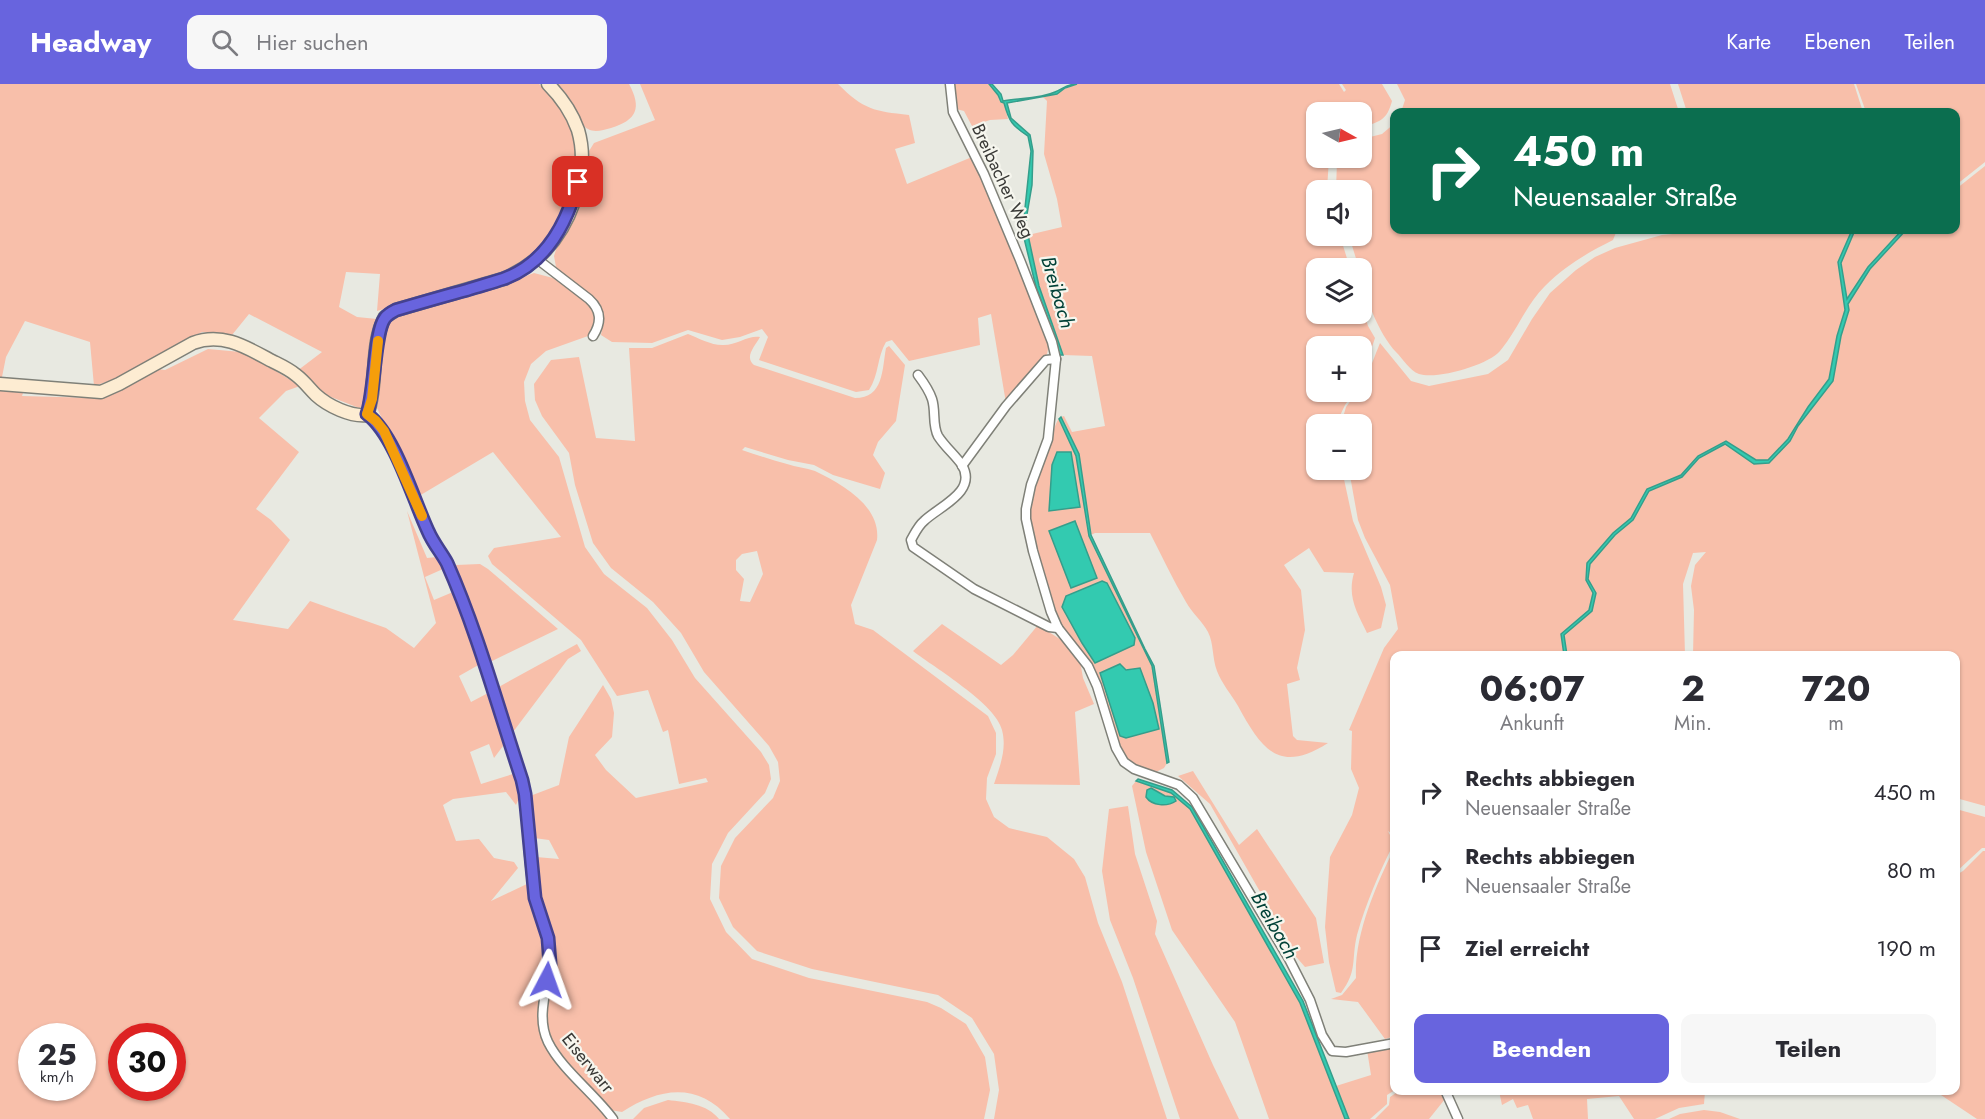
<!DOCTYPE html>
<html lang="de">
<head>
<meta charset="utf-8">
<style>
	body { margin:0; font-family:Jost,sans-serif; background:#f7f7f7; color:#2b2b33; height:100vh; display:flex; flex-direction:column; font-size:22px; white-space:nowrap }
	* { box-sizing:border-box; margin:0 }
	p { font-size:20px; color:#7c7c81 }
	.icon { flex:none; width:33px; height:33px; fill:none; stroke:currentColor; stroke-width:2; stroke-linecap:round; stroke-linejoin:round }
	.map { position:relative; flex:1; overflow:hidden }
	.sheet { position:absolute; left:1390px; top:567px; width:570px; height:444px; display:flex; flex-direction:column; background:#fff; border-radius:12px; box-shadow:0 2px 4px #0004 }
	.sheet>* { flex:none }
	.banner { position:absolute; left:1390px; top:24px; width:570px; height:126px; border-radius:12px; box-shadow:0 2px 4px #0004; background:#0b6e4f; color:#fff; overflow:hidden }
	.needle { width:39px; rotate:98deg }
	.buttons { position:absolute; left:1306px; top:18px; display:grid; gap:12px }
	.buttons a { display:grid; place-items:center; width:66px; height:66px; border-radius:12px; background:#fff; box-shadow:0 2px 4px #0004; font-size:30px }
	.speed { position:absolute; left:18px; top:939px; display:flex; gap:12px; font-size:30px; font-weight:700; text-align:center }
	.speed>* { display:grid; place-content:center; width:78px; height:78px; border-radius:50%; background:#fff; box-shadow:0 2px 4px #0004; line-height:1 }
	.speed small { font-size:15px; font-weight:400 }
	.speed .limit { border:9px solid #d22; background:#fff; color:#111 }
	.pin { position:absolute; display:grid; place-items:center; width:51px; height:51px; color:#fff; margin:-26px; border-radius:12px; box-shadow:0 3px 9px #0006 }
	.me { position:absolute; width:66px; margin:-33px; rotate:4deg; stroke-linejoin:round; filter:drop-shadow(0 0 4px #0008) }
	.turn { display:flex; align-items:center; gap:21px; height:126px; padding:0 24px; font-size:27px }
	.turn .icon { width:78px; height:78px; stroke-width:2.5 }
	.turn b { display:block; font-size:42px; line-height:51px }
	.eta { display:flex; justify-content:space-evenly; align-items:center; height:102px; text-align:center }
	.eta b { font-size:36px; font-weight:700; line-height:42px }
	.action { display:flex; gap:12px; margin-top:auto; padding:12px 24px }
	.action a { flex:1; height:69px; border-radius:12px; background:#6864de; color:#fff; font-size:24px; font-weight:700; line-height:69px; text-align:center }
	.action a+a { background:#f7f7f7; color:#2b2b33 }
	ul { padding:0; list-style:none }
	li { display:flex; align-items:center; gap:18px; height:78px; padding:0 24px }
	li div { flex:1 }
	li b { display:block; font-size:22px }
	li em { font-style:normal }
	header { display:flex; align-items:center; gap:36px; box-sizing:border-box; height:84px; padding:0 30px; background:#6864de; color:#fff }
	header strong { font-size:28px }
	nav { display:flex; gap:33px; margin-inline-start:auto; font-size:21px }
	.search { width:420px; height:54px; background:#f7f7f7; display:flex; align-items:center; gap:15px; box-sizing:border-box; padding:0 21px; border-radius:12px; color:#7c7c81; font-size:22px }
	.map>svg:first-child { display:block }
	.green { fill:#f8bfaa; fill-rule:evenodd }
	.water { fill:#33cab0; stroke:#359e8b; stroke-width:1.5 }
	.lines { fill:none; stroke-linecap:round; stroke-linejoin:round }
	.street-casing { stroke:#7f8078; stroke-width:11 }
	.secondary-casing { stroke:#7f8078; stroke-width:15 }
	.street { stroke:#fff; stroke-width:8 }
	.secondary { stroke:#fdecd2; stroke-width:12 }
	.route-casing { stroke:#444190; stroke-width:15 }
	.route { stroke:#6864de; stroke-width:10 }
	.slow { stroke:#f59e0b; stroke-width:10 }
	.labels { text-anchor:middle; stroke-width:4.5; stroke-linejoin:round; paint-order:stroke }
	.street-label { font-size:18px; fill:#393936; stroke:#f6f6ee }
	.water-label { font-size:20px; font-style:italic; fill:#004137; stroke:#f6f6ee }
</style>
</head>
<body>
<header>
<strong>Headway</strong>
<div class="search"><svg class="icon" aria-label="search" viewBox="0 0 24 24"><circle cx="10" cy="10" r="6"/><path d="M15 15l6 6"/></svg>Hier suchen</div>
<nav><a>Karte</a><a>Ebenen</a><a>Teilen</a></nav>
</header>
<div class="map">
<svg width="1985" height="1035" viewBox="0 0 1985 1035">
	<rect width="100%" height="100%" fill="#e8e9e1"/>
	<!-- green -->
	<g class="green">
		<path d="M0,0H539C550,10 562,21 568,35C594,90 557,159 508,187C492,196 474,199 456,204C430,211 404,219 377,227L380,190L346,188L339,223L357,233L377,235L369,307L363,322L359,324L326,311L297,287L322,268L249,230L232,251L202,248L118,294L94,302L90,258L25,237L6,273L2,293H0Z"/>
		<path d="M557,0H629C642,24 637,36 611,44C603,46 595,49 588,45C578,40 576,23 569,14C566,9 561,4 557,0Z"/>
		<path d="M640,0H838C864,26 874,27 909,31L915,59L895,65L907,100L972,73L982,92L1049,260L1047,270L1006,319L991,230L978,234L980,261L909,277L892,256L886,258C877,273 879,291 869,306L856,308L759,276L768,253L762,245L740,253L722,256L688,246L652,259L612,258L601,251L604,233L599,219L556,183L554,172L586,72L594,59L655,36Z"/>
		<path d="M954,0H989L998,11L999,16L1004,19L1008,35L990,36L972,42L964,27L956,25Z"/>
		<path d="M1077,0H1339L1344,8L1346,6L1342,0H1382L1392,17C1387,36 1380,38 1362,43V28H1317V74H1329L1327,106H1317V152H1340L1350,184H1317V230H1362V222L1368,242L1375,254L1362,293V262H1317V308H1354L1345,321L1336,340H1317V386H1342L1353,437L1381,503L1386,521L1381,544L1367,549C1357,528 1347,513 1354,489L1324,488L1309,464L1284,481L1301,506L1305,546L1297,584L1300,596L1287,600L1293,652L1297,656L1328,659C1279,690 1262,666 1238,622C1231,610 1222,600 1217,587C1212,574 1214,560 1208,548C1202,537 1192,529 1186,518C1173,496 1162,472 1150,449H1095L1091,451L1079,370L1061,333L1064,332L1072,348L1105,342L1092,272L1063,271L1039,202L1028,151L1062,143L1057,115L1044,70L1047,17L1043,13C1056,10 1065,4 1077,0Z"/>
		<path d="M1397,0H1670L1679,28H1401L1405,16Z"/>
		<path d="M1678,0H1854L1863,28H1687Z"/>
		<path d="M1856,0H1985V78L1956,101V28H1866Z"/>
		<path d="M1395,39V146H1617L1613,156C1587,169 1565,182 1545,202C1526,221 1517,247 1500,267C1488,281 1437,296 1419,290C1410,287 1403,275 1396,268C1379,250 1362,210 1362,184H1359L1349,152H1362V106H1336L1337,77L1340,74H1362V55L1382,50Z"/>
		<path d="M1985,82V722L1956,714V572L1693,571L1694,526L1691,502L1695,481L1706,468L1693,469L1683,500L1685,571H1567L1564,551L1592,527L1596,509L1588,495L1590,480L1615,451L1633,436L1649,407L1682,393L1699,374L1726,360L1755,380L1769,378L1790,357L1798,342L1833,297L1841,252L1849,227L1848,220L1870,185L1906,146H1956V105Z"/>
		<path d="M1715,146H1852L1838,178L1845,226L1837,252L1829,295L1808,323L1788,355L1768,376H1756L1726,357L1698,372L1681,391L1647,405L1631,434L1613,449L1587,479L1586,496L1593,509L1589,525L1561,550L1564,571L1395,572V752L1388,747L1394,759C1379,789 1366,819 1357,851C1351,876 1358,886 1341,909L1336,908L1329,878L1325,843L1330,773L1352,731L1359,704L1351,685L1352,647L1349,646L1384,564L1398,545L1390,501L1365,454L1358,436L1349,386H1362V340H1341L1346,323L1357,308H1362C1362,303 1377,267 1380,259L1411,297L1429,302L1488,290L1508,276L1532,235L1550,209L1576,186L1595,173L1615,164L1662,151Z"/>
		<path d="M1855,146H1902L1868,183L1847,216L1841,179Z"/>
		<path d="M534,189L553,194L590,220L596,230L595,240L588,252L546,267L531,280L524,298L525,317L530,336L559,373L585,463L604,490L647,524L672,556L695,594L761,668L769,681L771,695L765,709L728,749L712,780L710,815L726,848L752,875L809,894L927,918L941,924L966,940L985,973L990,1006L984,1035H730C698,997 659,1004 622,1028L610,1026C593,1007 561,977 552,955C542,932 551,905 553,882C555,857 543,834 539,809C537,797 537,785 536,773L559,775L549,756L534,754L530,712L559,701L569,653L603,601L611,615L614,629L612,653L595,671L606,686L636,714L708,698L706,694L679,700L668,646L663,648L648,606L617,612L581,556L492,480L488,472L494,464L561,453L493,368L419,412L377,324L383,250L389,238L400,231L479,210Z"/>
		<path d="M688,250C698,254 713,262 724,261C736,261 749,251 760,253C755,262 744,273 754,281L855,314C884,314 882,285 886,264L889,262L905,281L896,337L878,358L873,371L885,389L880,405L833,391L814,381L788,376L745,363L742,366C757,371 772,376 787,380C796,383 806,384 815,387C842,400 881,422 877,456L851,521L855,540L873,546L988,632L996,649V670L987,694L986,715L994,733L1009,744L1047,753L1074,775L1085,793L1098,839L1122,898L1167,1035H994L999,1006L994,970L972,934L938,911L812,885L757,867L733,843L719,814L721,782L735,754L773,714L780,697L778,678L769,662L704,588L681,549L653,518L611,484L593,459L575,401L569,369L542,332L535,316L534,300L551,276L579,273L596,354L635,357L629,264H652ZM757,467L763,490L750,518L740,517L744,495L736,486V476L742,470Z"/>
		<path d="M208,265L241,268L249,270L300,302L286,307L259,334L299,368L256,425L271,436L290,456L233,536L288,545L310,517L386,544L414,564L436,539L407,427L427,474L437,473L443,485L425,493L434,516L453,508L482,579L459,592L471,618L490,608L506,658L494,674L489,660L470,668L481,700L516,689L522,707L516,721L506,708L453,715L443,721L456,757L479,755L494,774L514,778L518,784L491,817L529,799L544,856L546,879L540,915V939L577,999L608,1035H0V306H24L22,312L96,314L157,285L165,286ZM32,952H82V1004H32ZM122,952H172V1004H122Z"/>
		<path d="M1059,335L1076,372L1089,452L1152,582L1167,679L1164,684L1156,688C1145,686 1135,682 1127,674C1113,660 1105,611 1097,591C1087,573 1072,560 1062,542C1050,523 1029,449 1030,427C1031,408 1040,392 1046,374C1050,365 1053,341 1059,335ZM1102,497L1134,561L1096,578L1082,559L1062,523L1066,512ZM1123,585H1140L1153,619L1159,645L1120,651L1100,589Z"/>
		<path d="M480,480L488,485L558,545L488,579L480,552L453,486L456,481Z"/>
		<path d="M942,540L1001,581L1013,571L1038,541L1066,559L1080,577L1083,594L1094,620L1075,628L1080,701L994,700C1000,682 1007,665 1002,646C996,620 935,584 913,567Z"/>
		<path d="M577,560L581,567L568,575L510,652L495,605Z"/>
		<path d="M1193,687L1239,761L1257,745L1316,834L1324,879L1305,883L1291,867L1279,841L1210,720L1178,692Z"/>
		<path d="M1136,697L1171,709L1190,725L1300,919L1345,1035H1269L1235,938L1172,846L1146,768L1132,702Z"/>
		<path d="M1128,722L1135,770L1157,837L1155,850L1213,981L1239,1035H1180L1133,894L1110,836L1102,787L1109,725Z"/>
		<path d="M1956,725L1985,733V764H1982L1956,788Z"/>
		<path d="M1395,763V952L1385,955L1358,918L1331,915L1342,911L1356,894C1354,851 1376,801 1395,763Z"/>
		<path d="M1983,767H1985V1035H1977L1935,1007L1956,1006V791L1963,787Z"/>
		<path d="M1395,962V1006L1387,1011V1020L1370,1035H1349L1336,1002L1371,991L1367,966Z"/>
		<path d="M1399,1007H1441L1445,1015L1429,1035H1375L1389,1021L1390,1013Z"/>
		<path d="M1499,1007H1705L1704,1020L1679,1024L1655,1035H1634L1619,1012L1587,1015L1588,1035H1533L1528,1021L1517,1024L1513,1015L1502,1021Z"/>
		<path d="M668,1016C686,1018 707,1020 719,1035H633L644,1024Z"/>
		<path d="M1704,1026L1720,1028L1740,1035H1669L1680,1030Z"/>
	</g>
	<!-- water -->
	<g class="water">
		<path d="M989,0H992L1001,10L1003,17C1019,14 1040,15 1055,8C1064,4 1067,0 1077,0L1065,4L1057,10L1007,19L1011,34L1030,51L1033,67L1032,101L1025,142L1023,143L1031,67L1028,52C1012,42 1009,37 1004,19L1001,18L998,11Z"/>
		<path d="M1852,146H1855L1841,179L1847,215L1868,183L1902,146H1906L1870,185L1848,220L1849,226L1841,252L1833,297L1798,342L1790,357L1769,379L1754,380L1725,360L1699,374L1682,393L1649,407L1633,436L1615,451L1590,480L1588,495L1596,509L1592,527L1564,551L1567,571H1564L1561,550L1589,526L1593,509L1586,496L1587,479L1613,449L1631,434L1647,405L1681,391L1698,372L1726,357L1756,376H1768L1788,355L1808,323L1829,295L1837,252L1845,226L1838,178Z"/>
		<path d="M1028,151L1039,202L1063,271H1059L1054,251L1036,203L1024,154Z"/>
		<path d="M1061,333L1079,370L1091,451L1145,565L1154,582L1169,678L1167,679L1152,582L1089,452L1076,372L1059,335Z"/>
		<path d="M1057,368H1071L1080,423L1049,427L1052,381Z"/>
		<path d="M1075,437L1097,494L1071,504L1049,447Z"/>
		<path d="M1102,497L1107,499L1135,554L1134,561L1095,579L1082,559L1062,523L1066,512Z"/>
		<path d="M1120,580L1126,586L1140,584L1153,619L1159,645L1126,654L1120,652L1100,589Z"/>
		<path d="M1138,695L1172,706L1192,723L1303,917L1349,1035H1345L1300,919L1190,725L1171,709L1136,697Z"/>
		<path d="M1151,704L1165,712L1174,713L1176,717C1167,723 1152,722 1146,713L1147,706Z"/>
	</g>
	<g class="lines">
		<!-- street casing -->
		<g class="street-casing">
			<g id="street">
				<path d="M950,0L953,28L984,90L1020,176L1052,258L1056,275L1048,355L1031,401L1026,425V435L1033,467L1051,528L1058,544L1088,582L1097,602L1116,664L1124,678L1134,685L1179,701L1193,714L1289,875L1310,916L1322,951L1332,967L1346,968L1395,959"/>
				<path d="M537,175L589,215C601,226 602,238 593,252"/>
				<path d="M918,291C924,299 929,306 932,315C936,327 932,341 938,352C945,363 955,371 962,381C978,408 938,423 924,437C918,442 915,449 911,456L913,463L974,505L1049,543L1058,544"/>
				<path d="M367,331C396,351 412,415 428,448C433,459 442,468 447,479C478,549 498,624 522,696L525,710C528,742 528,783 535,814C540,837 552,857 550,881C547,906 536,933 548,958C562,986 594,1009 613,1035"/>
				<path d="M962,382L1006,322L1046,276L1056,275"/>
				<path d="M1445,1006L1458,1035"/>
			</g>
		</g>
		<!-- secondary casing -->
		<g class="secondary-casing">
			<path id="secondary" d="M0,300L101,308L119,300L193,259C222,248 246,263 272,277C280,281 289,285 296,291C304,297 309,304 316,311C328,322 351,333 367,331C378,300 370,260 385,233L396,226L503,195C515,190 525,184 535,176C569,148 591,90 578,46C572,29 561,13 548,0"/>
		</g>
		<!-- street -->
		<use href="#street" class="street"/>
		<!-- secondary -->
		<use href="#secondary" class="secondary"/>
	</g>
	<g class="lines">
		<!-- route casing -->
		<g class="route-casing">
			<path id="route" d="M547,896L550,880L548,854L535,814L525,710L522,696C498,624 478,549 447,479C441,468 433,459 428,447C413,415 395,351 367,330C375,307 374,248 385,234C388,230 392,228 396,226C420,219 444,212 467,206C479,202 491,199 503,195C546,180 567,139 578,98"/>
		</g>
		<!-- route -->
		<use href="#route" class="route"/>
		<!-- slow -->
		<path class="slow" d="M378,257L372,315L367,330L376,337L384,347L422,432"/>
	</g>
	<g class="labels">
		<!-- street labels -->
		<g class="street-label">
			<text transform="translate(1003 97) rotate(65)" y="6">Breibacher Weg</text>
			<text transform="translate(588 979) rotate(51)" y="6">Eiserwarr</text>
		</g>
		<!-- water labels -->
		<g class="water-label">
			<text transform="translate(1058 208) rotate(74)" y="7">Breibach</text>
			<text transform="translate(1275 841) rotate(60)" y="7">Breibach</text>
		</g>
	</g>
</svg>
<div class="buttons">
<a><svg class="needle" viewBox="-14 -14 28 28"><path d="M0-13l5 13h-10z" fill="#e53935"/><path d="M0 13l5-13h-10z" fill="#7c7c81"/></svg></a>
<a><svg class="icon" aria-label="sound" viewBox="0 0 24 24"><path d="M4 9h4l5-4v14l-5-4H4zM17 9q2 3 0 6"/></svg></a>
<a><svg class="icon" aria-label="layers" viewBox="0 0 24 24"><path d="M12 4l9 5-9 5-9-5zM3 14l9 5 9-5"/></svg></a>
<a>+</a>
<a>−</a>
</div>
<div class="speed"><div>25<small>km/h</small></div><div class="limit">30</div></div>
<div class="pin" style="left:578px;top:98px;background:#d93025"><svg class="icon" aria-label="arrive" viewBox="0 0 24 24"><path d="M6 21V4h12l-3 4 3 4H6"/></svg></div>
<svg class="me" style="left:547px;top:896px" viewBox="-20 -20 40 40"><path d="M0-17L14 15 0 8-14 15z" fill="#6864de" stroke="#fff" stroke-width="4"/></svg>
<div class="banner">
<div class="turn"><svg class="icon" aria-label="right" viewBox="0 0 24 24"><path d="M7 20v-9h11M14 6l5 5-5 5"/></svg><div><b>450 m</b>Neuensaaler Straße</div></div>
</div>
<section class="sheet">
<div class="eta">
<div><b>06:07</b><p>Ankunft</p></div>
<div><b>2</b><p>Min.</p></div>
<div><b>720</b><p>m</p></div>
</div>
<ul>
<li><svg class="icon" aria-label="right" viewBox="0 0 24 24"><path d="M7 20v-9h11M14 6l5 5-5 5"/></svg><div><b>Rechts abbiegen</b><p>Neuensaaler Straße</p></div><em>450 m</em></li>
<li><svg class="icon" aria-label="right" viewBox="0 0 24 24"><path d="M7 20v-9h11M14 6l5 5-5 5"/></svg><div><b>Rechts abbiegen</b><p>Neuensaaler Straße</p></div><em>80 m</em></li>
<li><svg class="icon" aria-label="arrive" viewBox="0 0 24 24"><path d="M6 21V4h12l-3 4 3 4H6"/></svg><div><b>Ziel erreicht</b></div><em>190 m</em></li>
</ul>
<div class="action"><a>Beenden</a><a>Teilen</a></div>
</section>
</div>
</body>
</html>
